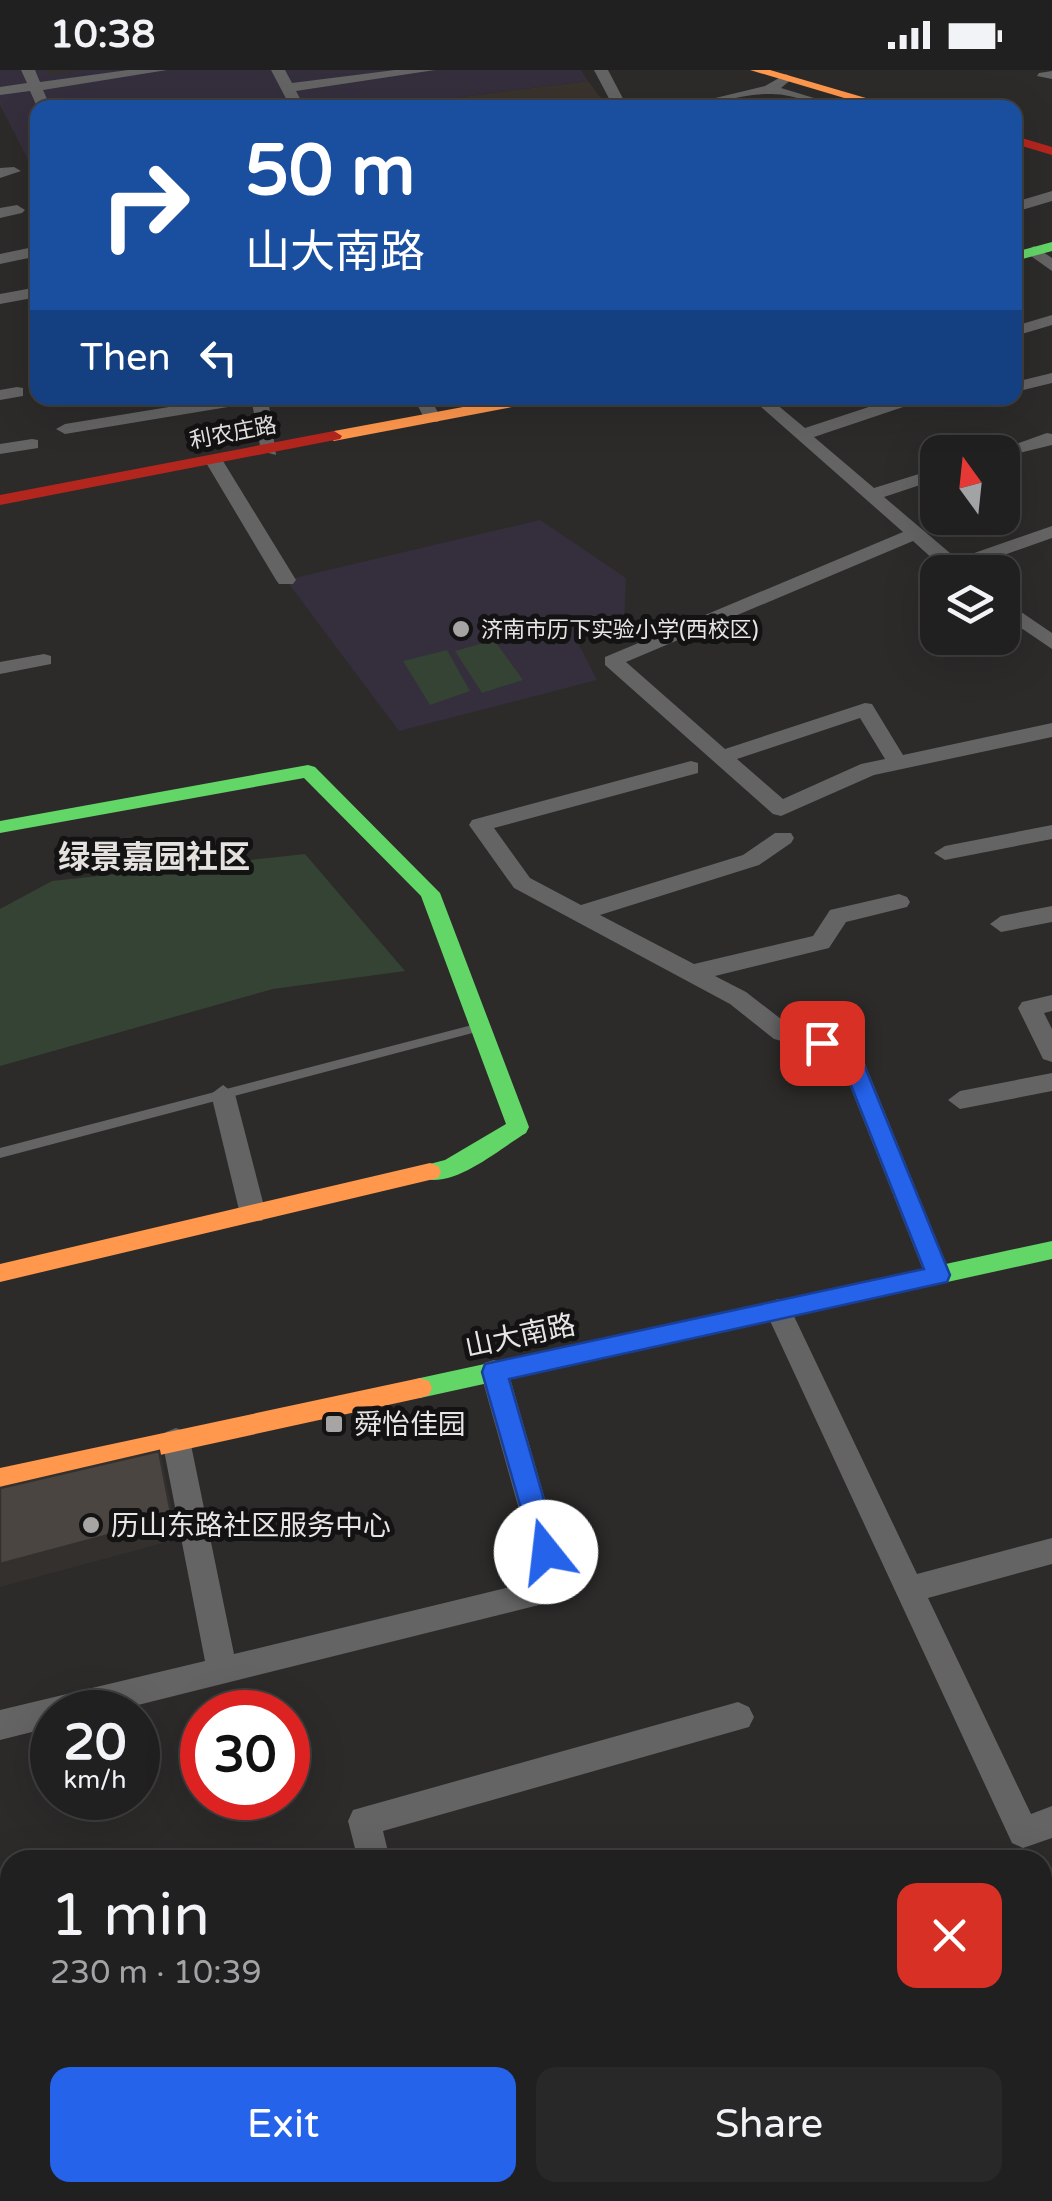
<!DOCTYPE html>
<html lang="en">
<head>
<meta charset="utf-8">
<style>
	body { margin:0; font-family:"Varela Round","Noto Sans SC",sans-serif; background:#292829; color:#f1f3f6; height:100vh; display:flex; flex-direction:column; font-size:38px; white-space:nowrap }
	* { box-sizing:border-box; margin:0 }
	p { font-size:32px; color:#a2a3a5 }
	.icon { flex:none; width:55px; height:55px; fill:none; stroke:currentColor; stroke-width:2; stroke-linecap:round; stroke-linejoin:round }
	.map { position:relative; flex:1; overflow:hidden }
	.drawer { position:absolute; left:0px; top:1780px; width:1052px; height:352px; display:flex; flex-direction:column; background:#212020; border-radius:30px 30px 0 0; box-shadow:0 10px 40px #0002,0 0 0 2px #3e3e3e }
	.drawer>* { flex:none }
	.hud { position:absolute; left:30px; top:30px; width:992px; height:305px; border-radius:20px; box-shadow:0 10px 40px #0002,0 0 0 2px #3e3e3e; background:#1a4fa0; color:#fff; overflow:hidden }
	.needle { width:65px; rotate:345deg }
	.fabs { position:absolute; left:920px; top:365px; display:grid; gap:20px }
	.fabs a { display:grid; place-items:center; width:100px; height:100px; border-radius:20px; background:#212020; box-shadow:0 10px 40px #0002,0 0 0 2px #3e3e3e; font-size:50px }
	.speed { position:absolute; left:30px; top:1620px; display:flex; gap:20px; font-size:50px; font-weight:700; text-align:center }
	.speed>* { display:grid; place-content:center; width:130px; height:130px; border-radius:50%; background:#212020; box-shadow:0 10px 40px #0002,0 0 0 2px #3e3e3e; line-height:1 }
	.speed small { font-size:25px; font-weight:400 }
	.speed .limit { border:15px solid #d22; background:#fff; color:#111 }
	.pin { position:absolute; display:grid; place-items:center; width:85px; height:85px; color:#fff; margin:-42px; border-radius:20px; box-shadow:0 5px 15px #0006 }
	.me { position:absolute; width:110px; margin:-55px; rotate:344deg; stroke-linejoin:round; filter:drop-shadow(0 0 8px #0008) }
	.turn { display:flex; align-items:center; gap:35px; height:210px; padding:0 50px; font-size:45px }
	.turn .icon { width:130px; height:130px; stroke-width:2.5 }
	.turn b { display:block; font-size:70px; line-height:85px }
	.then { display:flex; align-items:center; height:95px; padding:0 50px; background:#0003; gap:20px; font-size:38px }
	.round { display:grid; place-items:center; flex:none; width:105px; height:105px; border-radius:20px; background:#292829 }
	.overview { display:flex; align-items:center; justify-content:space-between; height:170px; padding:0 50px }
	h1 { font-size:60px; font-weight:600; line-height:75px }
	.cta { display:flex; gap:20px; margin-top:auto; padding:20px 50px }
	.cta a { flex:1; height:115px; border-radius:20px; background:#2563eb; color:#fff; font-size:40px; font-weight:600; line-height:115px; text-align:center }
	.cta a+a { background:#292829; color:#f1f3f6 }
	.status { display:flex; justify-content:space-between; align-items:center; height:70px; padding:0 50px; background:#212020; direction:ltr }
	.status svg { height:28px; fill:currentColor }
	.map>svg:first-child { display:block }
	.built { fill:#39322d }
	.education { fill:#352e3c }
	.green { fill:#344334 }
	.lines { fill:none; stroke-linecap:round; stroke-linejoin:round }
	.lane { fill:#646464; fill-rule:evenodd }
	.street { fill:#646464; fill-rule:evenodd }
	.fast { fill:#63d668; fill-rule:evenodd }
	.slow { fill:#ff974d; fill-rule:evenodd }
	.jam { fill:#b3261e; fill-rule:evenodd }
	.shaded-wall { fill:#34302e }
	.building { fill:#4a4541; stroke:#34302e; stroke-width:2.5 }
	.route { fill:#2563eb; stroke:#184099; stroke-width:2.5 }
	.poi-dot { fill:#a6a5a4; stroke:#141313; stroke-width:4 }
	.labels { text-anchor:middle; stroke-width:10; stroke-linejoin:round; paint-order:stroke }
	.far-street-label { font-size:22px; fill:#e8e6e5; stroke:#141313 }
	.far-poi-label { font-size:22px; fill:#e8e6e5; stroke:#141313; text-anchor:start }
	.street-label { font-size:28px; fill:#e8e6e5; stroke:#141313 }
	.poi-label { font-size:28px; fill:#e8e6e5; stroke:#141313; text-anchor:start }
	.quarter-label { font-size:32px; font-weight:bold; fill:#e4e1df; stroke:#141313 }
</style>
</head>
<body>
<div class="status"><b>10:38</b><svg viewBox="0 0 49 12"><path d="M0 12V9h3v3zM5 12V6h3v6zM10 12V3h3v9zM15 12V0h3v12zM26 1h20v11H26zM47 4h2v5h-2z"/></svg></div>
<div class="map">
<svg width="1052" height="2131" viewBox="0 0 1052 2131">
	<rect width="100%" height="100%" fill="#2c2b2a"/>
	<!-- built -->
	<path class="built" d="M588,11L608,37L374,38Z"/>
	<!-- education -->
	<g class="education">
		<path d="M0,0H581L588,11L374,38H38L37,107L0,35Z"/>
		<path d="M540,450L626,508L624,554L574,565L597,610L399,661L286,510Z"/>
	</g>
	<!-- green -->
	<g class="green">
		<path d="M494,570L523,610L482,623L455,581Z"/>
		<path d="M447,580L470,621L430,635L403,591Z"/>
		<path d="M305,784L405,901L273,919L0,996V839L52,811Z"/>
	</g>
	<g class="lines">
		<!-- lane -->
		<g class="lane">
			<path d="M295,29L299,31L298,33L263,38H240Z"/>
			<path d="M476,954L480,955L482,958L480,961L0,1088V1078Z"/>
		</g>
		<!-- street -->
		<g class="street">
			<path d="M21,0H35L40,12L128,0H167L43,20L51,38L38,39L30,21L0,25V17L27,13Z"/>
			<path d="M271,0H285L292,13L395,0H435L296,21L305,38H291Z"/>
			<path d="M594,0H608L628,38H614Z"/>
			<path d="M1052,1V9L1037,6L1039,3Z"/>
			<path d="M786,4L793,8L781,18L847,38C820,38 795,23 769,24C737,24 707,38 674,38L765,16Z"/>
			<path d="M1015,80L1022,81L1024,84L1015,89Z"/>
			<path d="M0,98L14,97L21,101L0,108Z"/>
			<path d="M1052,121V131L1015,142V132Z"/>
			<path d="M17,135L25,140L22,143L0,148V138Z"/>
			<path d="M38,176V186L0,194V184Z"/>
			<path d="M1034,176L1052,188V201L1028,184L1026,181Z"/>
			<path d="M38,217V227L0,234V224Z"/>
			<path d="M1052,245V255L1015,266V256Z"/>
			<path d="M1052,303V313L1015,322V312Z"/>
			<path d="M17,317L23,318V326L0,330V320Z"/>
			<path d="M224,328H268L276,385L261,381L252,333L65,364L56,359L65,354Z"/>
			<path d="M414,328H430L441,348L438,352H426Z"/>
			<path d="M751,328H769L805,358L896,328H920L918,332L814,367L874,418L938,398V409L884,427L957,489L1052,456V468L967,498L969,502L946,501L913,471L626,592L725,679L865,633L872,634L903,685L1052,653V667L874,705L781,746L773,744L605,595V587L903,462ZM860,648L885,689L861,694L783,729L737,689Z"/>
			<path d="M1047,363L1052,364V375L1002,387V382H993Z"/>
			<path d="M32,369L38,370V378L0,384V374Z"/>
			<path d="M214,386L223,391L296,510L293,514H279L276,510L205,391Z"/>
			<path d="M1002,529L1052,563V579L1002,545Z"/>
			<path d="M44,584L51,586V594L0,604V592Z"/>
			<path d="M691,691L698,693V703L494,758L530,808L581,835L743,785L775,763H791L794,768L791,773L759,795L600,845L694,894L813,866L830,840L899,824L907,827L910,832L907,837L846,852L829,878L715,906L746,922L790,956L857,974L951,1205L947,1212H929L925,1205L838,986L774,969L730,934L514,818L469,755L472,750Z"/>
			<path d="M1052,755V769L945,790L934,783L945,776Z"/>
			<path d="M1052,836V852L1001,862L990,854L1001,846Z"/>
			<path d="M1052,925V941L1044,943L1052,959V992L1043,989L1018,938L1022,932Z"/>
			<path d="M1052,1003V1021L960,1039L948,1030L960,1021Z"/>
			<path d="M223,1015L235,1024L266,1144L262,1151H244L240,1144L211,1024Z"/>
			<path d="M778,1229L787,1232L791,1240L917,1504L1052,1468V1494L928,1528L1031,1744L1052,1736V1768L1023,1778L1012,1773L765,1240L769,1232Z"/>
			<path d="M494,1290L504,1293L508,1301L571,1519L567,1528L110,1642H52V1657L0,1670V1640L205,1591L162,1370L166,1362L176,1358L186,1362L190,1370L234,1584L539,1510L480,1301L484,1293Z"/>
			<path d="M738,1632L749,1637L754,1647L749,1657L383,1761L390,1790H358L348,1751L353,1740Z"/>
			<path d="M1052,1823V1855L1042,1859V1826Z"/>
			<path d="M10,1906V1940L0,1943V1909Z"/>
			<path d="M303,2122H358L354,2131H300Z"/>
		</g>
		<!-- fast -->
		<g class="fast">
			<path d="M1052,172V181L1015,191V182Z"/>
			<path d="M308,695L315,697L440,823L529,1057L526,1063C499,1079 454,1119 422,1108L419,1102L422,1096L445,1090L506,1054L421,826L304,708L0,763V751Z"/>
			<path d="M1052,1171V1189L420,1328L411,1325L408,1318L411,1311L420,1308Z"/>
		</g>
		<!-- slow -->
		<g class="slow">
			<path d="M750,0H770L900,38H878Z"/>
			<path d="M511,328H541L533,333L334,371L326,366L334,361Z"/>
			<path d="M430,1093L438,1096L441,1102L438,1108L0,1212V1194Z"/>
			<path d="M420,1308L429,1311L432,1318L429,1325L420,1328L0,1420V1398Z"/>
		</g>
		<!-- jam -->
		<g class="jam">
			<path d="M1015,66L1052,77V85L1015,74Z"/>
			<path d="M334,361L342,366L340,369L0,435V425Z"/>
		</g>
	</g>
	<!-- shaded-wall -->
	<g class="shaded-wall">
		<path d="M47,0H91L48,5Z"/>
		<path d="M159,1381L178,1469L0,1517V1494Z"/>
	</g>
	<!-- building -->
	<path class="building" d="M159,1381L172,1448L0,1494V1418Z"/>
	<!-- route -->
	<path class="route" d="M822,965L855,974L858,980L950,1205L947,1212L509,1309L559,1482L555,1491L546,1494L536,1491L482,1302L485,1294L924,1199L839,985L814,978L811,973Z"/>
	<!-- markers -->
	<g class="poi-dot">
		<circle cx="461" cy="559" r="10"/>
		<rect x="324" y="1344" width="20" height="20" rx="5"/>
		<circle cx="91" cy="1455" r="10"/>
	</g>
	<g class="labels">
		<!-- far-street labels -->
		<g class="far-street-label">
			<text transform="translate(233 362) rotate(-11)" y="8">利农庄路</text>
		</g>
		<!-- far-poi labels -->
		<g class="far-poi-label">
			<text x="481" y="567">济南市历下实验小学(西校区)</text>
		</g>
		<!-- street labels -->
		<g class="street-label">
			<text transform="translate(520 1265) rotate(-12)" y="10">山大南路</text>
		</g>
		<!-- poi labels -->
		<g class="poi-label">
			<text x="354" y="1364">舜怡佳园</text>
			<text x="111" y="1465">历山东路社区服务中心</text>
		</g>
		<!-- quarter labels -->
		<g class="quarter-label">
			<text x="154" y="798">绿景嘉园社区</text>
		</g>
	</g>
</svg>
<div class="fabs">
<a><svg class="needle" viewBox="-14 -14 28 28"><path d="M0-13l5 13h-10z" fill="#e53935"/><path d="M0 13l5-13h-10z" fill="#a2a3a5"/></svg></a>
<a><svg class="icon" aria-label="layers" viewBox="0 0 24 24"><path d="M12 4l9 5-9 5-9-5zM3 14l9 5 9-5"/></svg></a>
</div>
<div class="speed"><div>20<small>km/h</small></div><div class="limit">30</div></div>
<div class="pin" style="left:822px;top:973px;background:#d93025"><svg class="icon" aria-label="arrive" viewBox="0 0 24 24"><path d="M6 21V4h12l-3 4 3 4H6"/></svg></div>
<svg class="me" style="left:546px;top:1482px" viewBox="-20 -20 40 40"><circle r="19" fill="#fff"/><path d="M0-13L10 11 0 6-10 11z" fill="#2563eb"/></svg>
<div class="hud">
<div class="turn"><svg class="icon" aria-label="right" viewBox="0 0 24 24"><path d="M7 20v-9h11M14 6l5 5-5 5"/></svg><div><b>50 m</b>山大南路</div></div>
<div class="then">Then<svg class="icon" aria-label="left" viewBox="0 0 24 24"><path d="M17 20v-9H6M10 6l-5 5 5 5"/></svg></div>
</div>
<section class="drawer">
<div class="overview"><div><h1>1 min</h1><p>230 m · 10:39</p></div><a class="round" style="background:#d93025;color:#fff"><svg class="icon" aria-label="close" viewBox="0 0 24 24"><path d="M6 6l12 12M18 6L6 18"/></svg></a></div>
<div class="cta"><a>Exit</a><a>Share</a></div>
</section>
</div>
</body>
</html>
